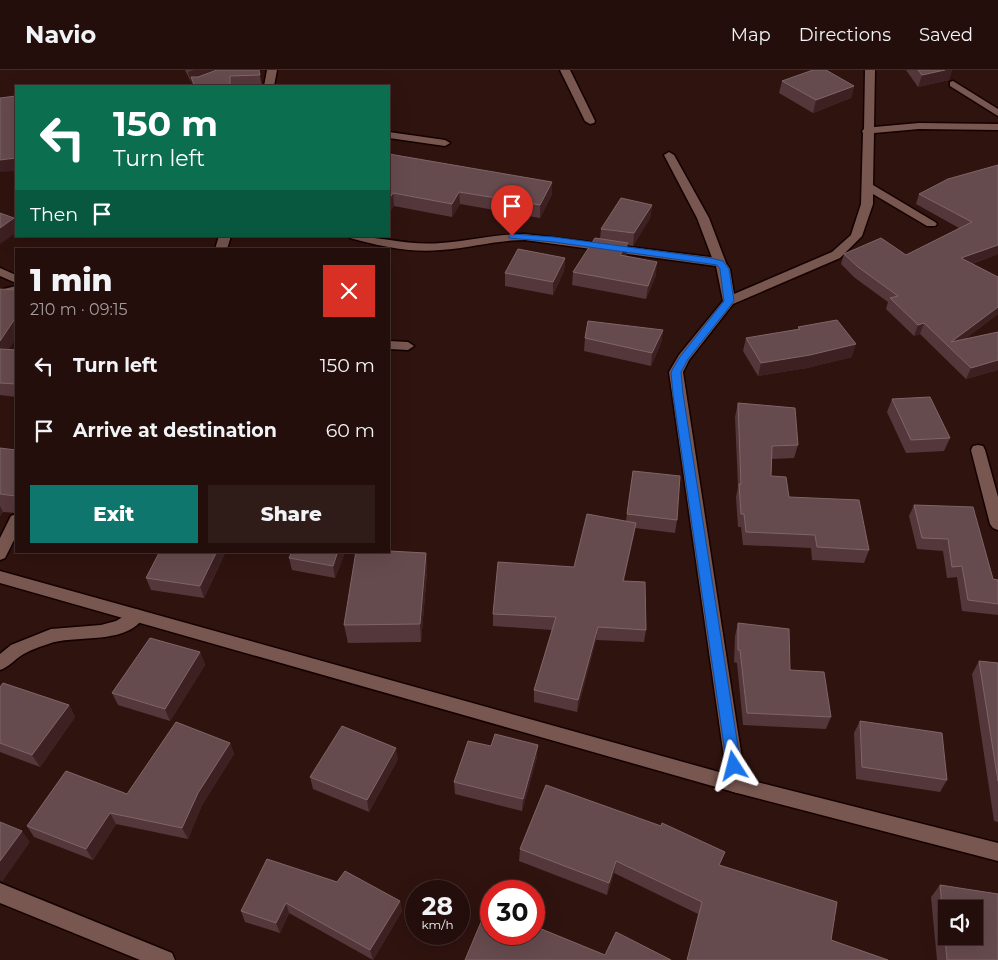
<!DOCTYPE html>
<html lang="en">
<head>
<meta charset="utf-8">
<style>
	body { margin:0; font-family:Montserrat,sans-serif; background:#2f1c19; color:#f1f3f6; height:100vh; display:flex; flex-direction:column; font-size:19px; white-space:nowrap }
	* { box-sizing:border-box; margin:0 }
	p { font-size:16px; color:#a39c9d }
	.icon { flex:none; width:28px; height:28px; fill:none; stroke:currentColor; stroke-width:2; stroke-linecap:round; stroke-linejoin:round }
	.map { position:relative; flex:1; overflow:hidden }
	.details { position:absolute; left:15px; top:178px; width:375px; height:305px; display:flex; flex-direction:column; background:#230e0b; border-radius:0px; box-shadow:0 5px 20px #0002,0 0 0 1px #402e2c }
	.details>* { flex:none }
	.hud { position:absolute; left:15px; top:15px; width:375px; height:152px; border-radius:0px; box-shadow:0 5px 20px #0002,0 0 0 1px #402e2c; background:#0b6e4f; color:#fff; overflow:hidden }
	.buttons { position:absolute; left:938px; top:830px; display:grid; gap:10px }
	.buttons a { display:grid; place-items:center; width:45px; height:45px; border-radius:0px; background:#230e0b; box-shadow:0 5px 20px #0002,0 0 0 1px #402e2c; font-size:25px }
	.speed { position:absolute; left:405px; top:810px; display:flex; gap:10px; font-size:25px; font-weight:700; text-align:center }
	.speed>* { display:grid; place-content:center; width:65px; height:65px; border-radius:50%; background:#230e0b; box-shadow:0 5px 20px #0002,0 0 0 1px #402e2c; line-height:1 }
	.speed small { font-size:12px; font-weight:400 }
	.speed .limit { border:8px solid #d22; background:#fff; color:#111 }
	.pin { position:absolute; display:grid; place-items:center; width:42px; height:42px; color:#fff; margin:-51px -21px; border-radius:50% 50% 50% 0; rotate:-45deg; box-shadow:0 0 5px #0007 }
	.pin .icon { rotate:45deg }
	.me { position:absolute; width:55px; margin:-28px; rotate:351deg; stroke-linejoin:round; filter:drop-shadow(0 0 4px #0008) }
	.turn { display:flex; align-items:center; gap:18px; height:105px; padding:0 15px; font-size:22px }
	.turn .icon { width:65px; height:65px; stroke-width:2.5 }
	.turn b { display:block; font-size:35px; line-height:42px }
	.then { display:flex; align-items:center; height:48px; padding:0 15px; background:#0003; gap:10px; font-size:19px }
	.round { display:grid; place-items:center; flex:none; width:52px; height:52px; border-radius:0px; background:#2f1c19 }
	.head { display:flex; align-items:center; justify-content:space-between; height:85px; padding:0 15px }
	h1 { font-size:30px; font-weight:800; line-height:38px }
	.button { display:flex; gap:10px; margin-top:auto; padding:10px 15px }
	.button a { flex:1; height:58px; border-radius:0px; background:#0f766e; color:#fff; font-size:20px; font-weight:800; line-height:58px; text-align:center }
	.button a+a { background:#2f1c19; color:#f1f3f6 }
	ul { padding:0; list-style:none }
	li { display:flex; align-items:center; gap:15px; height:65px; padding:0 15px }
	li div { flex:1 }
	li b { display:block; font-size:19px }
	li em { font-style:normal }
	header { display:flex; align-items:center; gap:30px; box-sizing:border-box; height:70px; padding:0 25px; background:#230e0b; border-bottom:1px solid #402e2c }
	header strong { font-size:24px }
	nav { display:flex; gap:28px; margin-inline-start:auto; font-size:18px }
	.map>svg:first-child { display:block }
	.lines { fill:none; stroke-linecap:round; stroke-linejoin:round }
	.lane-casing { stroke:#150100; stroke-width:3 }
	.street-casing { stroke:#150100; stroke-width:3 }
	.secondary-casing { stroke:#150100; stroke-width:3 }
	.lane { fill:#785750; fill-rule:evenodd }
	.street { fill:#785750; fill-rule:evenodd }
	.secondary { fill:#785750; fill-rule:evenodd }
	.wall { fill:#54373b }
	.shaded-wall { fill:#3d2021 }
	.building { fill:#664b4e; stroke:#7e6567; fill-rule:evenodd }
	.route { fill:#1a73e8; stroke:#114b97 }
</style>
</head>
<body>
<header>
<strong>Navio</strong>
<nav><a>Map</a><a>Directions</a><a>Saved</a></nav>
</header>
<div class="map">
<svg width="998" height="890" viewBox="0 0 998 890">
	<rect width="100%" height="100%" fill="#2f130f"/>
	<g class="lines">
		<!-- lane casing -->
		<g class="lane-casing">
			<g id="lane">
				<path d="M560,0H570L595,51L594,53L590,54L585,51Z"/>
				<path d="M953,11L998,39V46L950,16V12Z"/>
				<path d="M389,62L445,70L450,73L445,76L389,68Z"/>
				<path d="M669,82L674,85L709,148L726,193L724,196H716L714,193L697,148L664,85Z"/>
				<path d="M16,216V224L0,228V220Z"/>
			</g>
		</g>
		<!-- street casing -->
		<g class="street-casing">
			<g id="street">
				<path d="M267,0H277L274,16H264Z"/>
				<path d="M865,0H875L874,57L919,53L998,54V60L919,59L874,63L873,115L935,152L937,154L935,156H927L873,124V134L862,166L840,188L733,234L689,290L683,302L746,715L743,721L737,723L731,721L728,715L669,302L679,285L723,231L716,196L525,170C496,170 470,178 441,180C410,183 379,176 350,168L348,166C379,166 409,176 441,173C470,171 495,164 525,164L710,187L724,190L730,199L734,224L832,182L851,165L861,134L863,63L862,61L864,59Z"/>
				<path d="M219,166H231L227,179H215Z"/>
				<path d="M0,198L16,205V213L0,206Z"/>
				<path d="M389,271L408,272L414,276L408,280L389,279Z"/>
				<path d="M978,375L983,376L985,380L998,427V460L993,458L990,454L971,380L973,376Z"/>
				<path d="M16,444V466L5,488L0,490V468L11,446Z"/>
				<path d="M136,539L142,541L144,546C129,575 76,565 51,573C42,576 30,580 22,585C14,590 9,597 0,600V584L11,575L51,559L101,555L116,551Z"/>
				<path d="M0,813L172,883L175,890H140L0,833Z"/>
			</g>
		</g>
		<!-- secondary casing -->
		<g class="secondary-casing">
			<path id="secondary" d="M0,501L737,707L998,773V791L737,723L0,513Z"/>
		</g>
		<!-- lane -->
		<use href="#lane" class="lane"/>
		<!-- street -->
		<use href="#street" class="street"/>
		<!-- secondary -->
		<use href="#secondary" class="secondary"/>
	</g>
	<!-- wall -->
	<g class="wall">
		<path d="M185,0H259L262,16H193L192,12H191Z"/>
		<path d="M906,0H952L949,10L918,17Z"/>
		<path d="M782,11L854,16L851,28L813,43L779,23Z"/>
		<path d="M389,84L552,124L540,148L460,134L452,147L394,136L389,143Z"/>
		<path d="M998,95V184L972,194L998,207V244L965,269L998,262V300L966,309L920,264L914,266L886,239L888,232L855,208L841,194L844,184L906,185L959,158L916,134L919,124Z"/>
		<path d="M652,135L650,148L633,176L628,175L626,186L656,205L646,229L572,215L573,202L600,169L601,159Z"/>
		<path d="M565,188L564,201L553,225L505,216V203Z"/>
		<path d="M0,219L16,220V268L9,279L16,280V327L0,325Z"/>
		<path d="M798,257L852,287L807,298L758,306L743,281L746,268L798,260Z"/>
		<path d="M663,260L661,273L651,296L584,281L585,268Z"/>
		<path d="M892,329L950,368L944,381L906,383L887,342Z"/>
		<path d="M738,333L798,375L794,388L772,389L771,406L789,427L869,480L864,493L812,490L811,478L743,475L741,457H738L736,427L738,417L735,347Z"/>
		<path d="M0,378L16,380V443L3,442L0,446Z"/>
		<path d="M633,401L677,450L675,463L635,458L624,511L646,560L644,572L596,570L577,642L534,632V620L552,560L493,556V544L574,497L626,451Z"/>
		<path d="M914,435L993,509L998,510V545L962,541L957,507L947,508L943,481L917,479L909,446Z"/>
		<path d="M160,481H226L204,528L151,520L146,508Z"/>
		<path d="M292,481H343L344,485L335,508L292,500L289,488Z"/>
		<path d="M426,483L427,502L421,572L348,573L344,555Z"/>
		<path d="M738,553L790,600L831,647L826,659L743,655L737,593L734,592L735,566Z"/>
		<path d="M200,582L205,595L170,651L118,635L112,623Z"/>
		<path d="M979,591L998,593V752L994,751L972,604Z"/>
		<path d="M0,617L69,635L75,647L40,697L0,682Z"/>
		<path d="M860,651L947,710L940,722L856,709L854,663Z"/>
		<path d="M230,673L234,684L202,735L188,769L116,754L93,790L34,767L27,756L127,724Z"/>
		<path d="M537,687L522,741L455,724L454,712Z"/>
		<path d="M398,689L369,742L313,719L310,707Z"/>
		<path d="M520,779L720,795L831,870L888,890H687L698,844L614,803L607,825L519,791Z"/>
		<path d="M337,812L400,831L402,841L373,890L289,843L280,863L245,852L241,841Z"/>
		<path d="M940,815L998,890H937L931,827Z"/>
	</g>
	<!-- shaded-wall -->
	<g class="shaded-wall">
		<path d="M194,0H224L193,12L191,7L192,12H191L188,2Z"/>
		<path d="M945,0H952L949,10L918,17L922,5Z"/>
		<path d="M854,16L851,28L813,43L816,30Z"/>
		<path d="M16,88V101L0,102V90Z"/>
		<path d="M552,112V124L540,148V135Z"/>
		<path d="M459,122L460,134L452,147V134Z"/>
		<path d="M393,123L394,136L389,143V129Z"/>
		<path d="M652,135L650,148L633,176L634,163Z"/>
		<path d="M14,148L16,153V163L0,174V158Z"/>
		<path d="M628,173L627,186L619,198L620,185Z"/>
		<path d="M998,175V184L957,199L961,188Z"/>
		<path d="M565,188L564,201L553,225V212Z"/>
		<path d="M657,192L656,205L646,229L648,216Z"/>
		<path d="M389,202L390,214L389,217Z"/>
		<path d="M998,237V244L952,279L951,272Z"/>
		<path d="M16,247V268L1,291L0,289V271Z"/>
		<path d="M924,253L920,264L914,266L918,255Z"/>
		<path d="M663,260L661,273L651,296L652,283Z"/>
		<path d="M856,274L852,287L807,298L758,306L761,293Z"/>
		<path d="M998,290V300L966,309L971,298Z"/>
		<path d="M0,436L3,442L0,446Z"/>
		<path d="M636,453L634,466L621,524L623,511Z"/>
		<path d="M217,481H226L204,528L200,516Z"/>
		<path d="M338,481H343L344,485L335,508L333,496Z"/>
		<path d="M426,483L427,502L421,572L420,554Z"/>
		<path d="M598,557L596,570L577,642L578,630Z"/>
		<path d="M200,582L205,595L170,651L165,639Z"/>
		<path d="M69,635L75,647L40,697L32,685Z"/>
		<path d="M230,673L234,684L202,735L188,769L182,758L198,723Z"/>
		<path d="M538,675L537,687L522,741L523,729Z"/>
		<path d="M396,678L398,689L369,742L367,730Z"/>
		<path d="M110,743L116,754L93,790L86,779Z"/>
		<path d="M22,761L30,772L2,812L0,810V791Z"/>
		<path d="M616,791L614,803L607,825L609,813Z"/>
		<path d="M400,831L402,841L373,890L370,880Z"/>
		<path d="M286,833L289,843L280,863L276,853Z"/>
	</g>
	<!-- building -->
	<g class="building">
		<path d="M217,0H259L260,5L230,6V16H195L191,7H198Z"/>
		<path d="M813,0H826L854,16L816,30L782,11Z"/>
		<path d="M918,0H945L922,5Z"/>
		<path d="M16,26V88L0,90V28Z"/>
		<path d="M389,84L552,112L540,135L459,122L452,134L393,123L389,129Z"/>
		<path d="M998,95V175L961,188L998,207V237L951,272L998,262V290L971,298L924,253L918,255L890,228L898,226L858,197L844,184L881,168L906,185L972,152L919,124L948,109Z"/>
		<path d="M621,128L652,135L634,163L601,159Z"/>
		<path d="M0,143L14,148L0,158Z"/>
		<path d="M595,168L628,173L620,185L657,192L648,216L573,202Z"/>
		<path d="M518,179L565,188L553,212L505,203Z"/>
		<path d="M0,219L16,220V247L0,271Z"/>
		<path d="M837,250L856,274L810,285L761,293L746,268L800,259L798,257Z"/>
		<path d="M588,251L663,260L652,283L585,268Z"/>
		<path d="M0,279L16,280V314L0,313Z"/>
		<path d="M930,327L950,368L911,370L892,329Z"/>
		<path d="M738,333L795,338L798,375L772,376L771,406L786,407L789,427L859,430L869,480L817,477L815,465L746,462L744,444H741L739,414H741Z"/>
		<path d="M0,378L16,380V389L15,391H16V426L0,424Z"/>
		<path d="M633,401L680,406L677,450L627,444Z"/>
		<path d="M914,435L973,437L993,509L998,510V534L968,530L962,496L952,497L948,469L922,468Z"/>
		<path d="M587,444L636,453L623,511L645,512L646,560L598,557L578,630L534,620L556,547L493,544L498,492L574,497Z"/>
		<path d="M160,481H217L200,516L146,508Z"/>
		<path d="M292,481H338L333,496L289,488Z"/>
		<path d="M356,481H389L426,483L420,554L344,555Z"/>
		<path d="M738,553L789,559L790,600L824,602L831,647L747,643L740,580H738Z"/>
		<path d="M150,568L200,582L165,639L112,623Z"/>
		<path d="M979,591L998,593V711Z"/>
		<path d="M3,613L69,635L32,685L0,673V617Z"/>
		<path d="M860,651L942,663L947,710L862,697Z"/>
		<path d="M176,652L230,673L198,723L182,758L110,743L86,779L27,756L66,701L127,724Z"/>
		<path d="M342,656L396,678L367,730L310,707Z"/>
		<path d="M495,664L538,675L523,729L454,712L468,671L491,676Z"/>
		<path d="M546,715L661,756L662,753L725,782L719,795L837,832L831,870L888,890H687L702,832L616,791L609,813L520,779Z"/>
		<path d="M0,752L22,761L0,791Z"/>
		<path d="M267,789L337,812L345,801L400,831L370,880L286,833L276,853L241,841Z"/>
		<path d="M940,815L998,824V890H947ZM946,839H974V866H946Z"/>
		<path d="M487,838L491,840V864H534V856L605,885L616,862L671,890H465Z"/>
	</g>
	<!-- route -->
	<path class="route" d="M512,164L554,167L710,188L723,191L729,199L734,231L688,289L681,302L683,324L741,696L739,701L734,702L729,701L727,696L673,324L671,302L679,288L724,231L720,199L717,195L710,194L554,172L509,168V165Z"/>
</svg>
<div class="buttons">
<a><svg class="icon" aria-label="sound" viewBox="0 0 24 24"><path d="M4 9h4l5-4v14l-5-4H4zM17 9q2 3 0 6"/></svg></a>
</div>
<div class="speed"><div>28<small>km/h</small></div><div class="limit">30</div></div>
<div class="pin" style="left:512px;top:166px;background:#d93025"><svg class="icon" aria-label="arrive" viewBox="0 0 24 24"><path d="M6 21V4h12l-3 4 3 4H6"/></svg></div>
<svg class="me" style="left:734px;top:696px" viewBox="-20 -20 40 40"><path d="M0-17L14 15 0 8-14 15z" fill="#1a73e8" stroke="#fff" stroke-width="4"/></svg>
<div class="hud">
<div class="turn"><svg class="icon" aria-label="left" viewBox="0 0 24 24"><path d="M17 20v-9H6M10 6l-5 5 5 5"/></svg><div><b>150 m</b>Turn left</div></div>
<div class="then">Then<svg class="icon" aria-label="arrive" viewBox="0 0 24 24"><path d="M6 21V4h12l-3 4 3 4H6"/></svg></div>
</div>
<section class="details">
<div class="head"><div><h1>1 min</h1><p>210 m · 09:15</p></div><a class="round" style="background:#d93025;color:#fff"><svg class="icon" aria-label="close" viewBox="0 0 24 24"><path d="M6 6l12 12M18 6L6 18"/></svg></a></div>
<ul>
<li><svg class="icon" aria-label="left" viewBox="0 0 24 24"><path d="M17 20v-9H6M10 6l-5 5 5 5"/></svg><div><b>Turn left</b></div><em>150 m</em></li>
<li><svg class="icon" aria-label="arrive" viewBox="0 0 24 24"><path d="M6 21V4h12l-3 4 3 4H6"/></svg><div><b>Arrive at destination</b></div><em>60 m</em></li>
</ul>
<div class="button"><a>Exit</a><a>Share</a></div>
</section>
</div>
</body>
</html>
